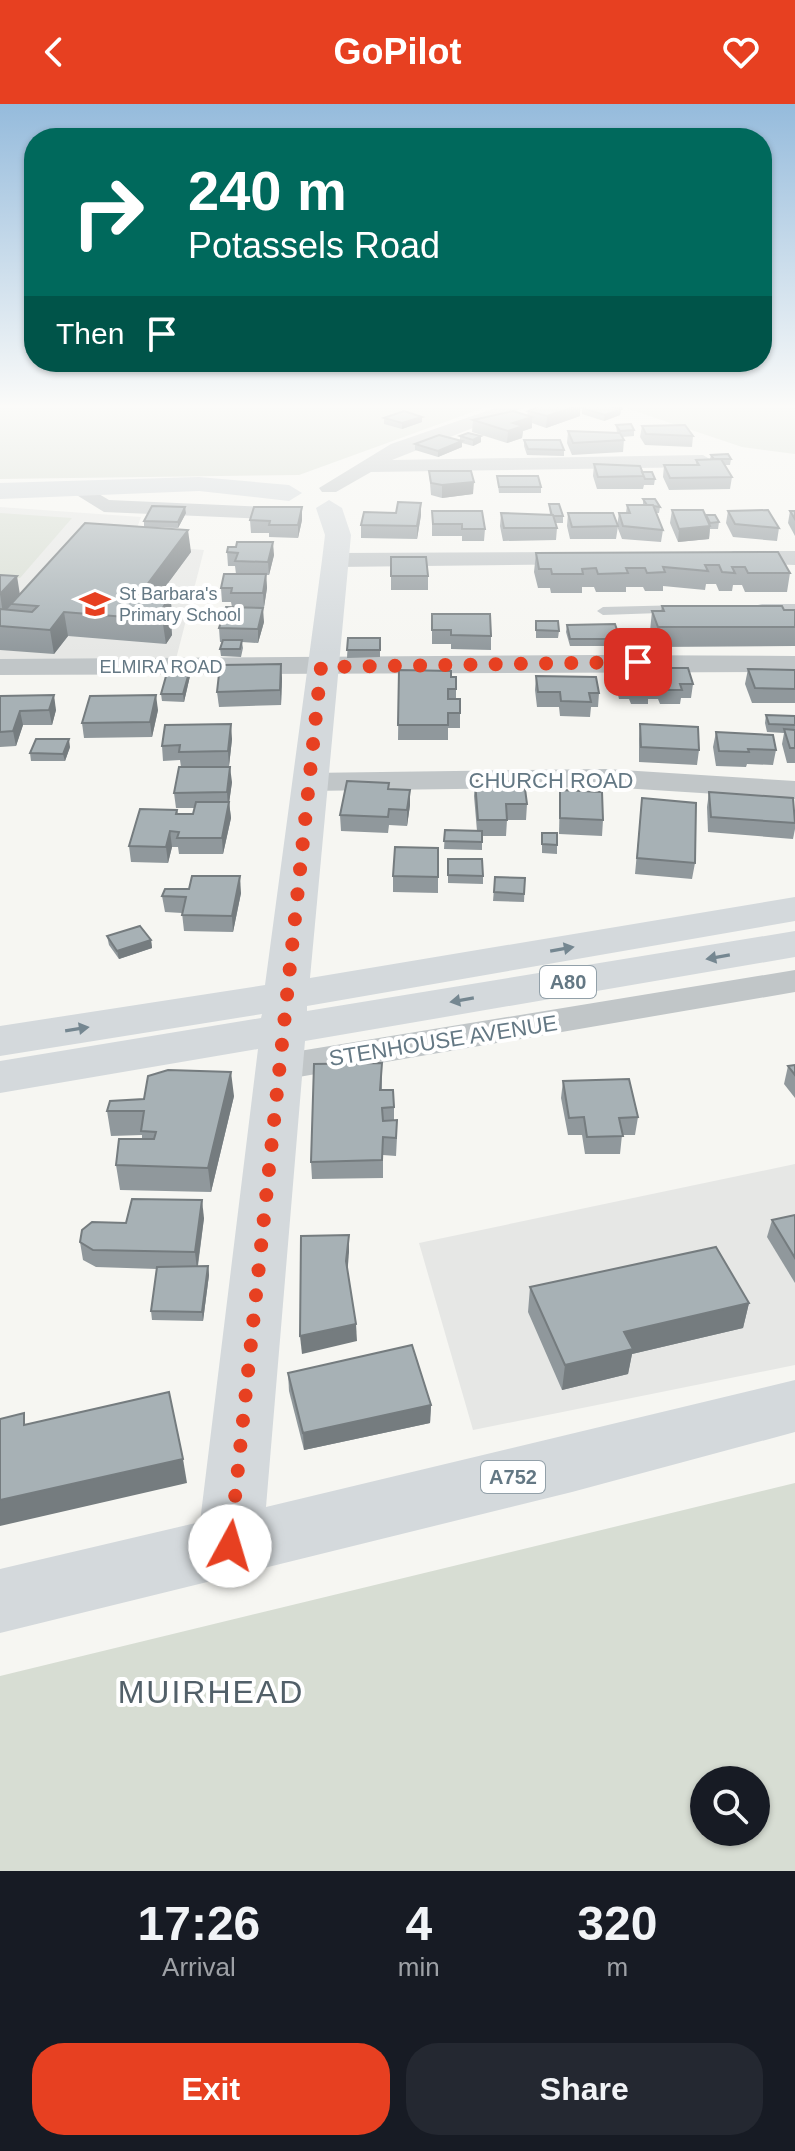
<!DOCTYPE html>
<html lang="en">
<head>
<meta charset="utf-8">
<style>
	body { margin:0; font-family:Helvetica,sans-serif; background:#242831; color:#f1f3f6; height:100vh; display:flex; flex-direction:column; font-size:30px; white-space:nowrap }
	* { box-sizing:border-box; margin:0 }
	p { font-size:26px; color:#9ea1a6 }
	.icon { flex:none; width:44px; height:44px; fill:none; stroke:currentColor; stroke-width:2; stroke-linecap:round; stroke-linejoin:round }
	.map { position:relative; height:1767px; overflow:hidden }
	.panel { display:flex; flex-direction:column; background:#171b24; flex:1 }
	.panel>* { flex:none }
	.hud { position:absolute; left:24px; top:24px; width:748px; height:244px; border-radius:32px; box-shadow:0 2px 6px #0004; background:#00695c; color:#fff; overflow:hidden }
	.tools { position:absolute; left:690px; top:1662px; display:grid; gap:16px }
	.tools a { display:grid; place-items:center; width:80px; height:80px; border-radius:50%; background:#171b24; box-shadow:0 2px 6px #0004; font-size:40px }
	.pin { position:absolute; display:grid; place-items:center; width:68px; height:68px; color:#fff; margin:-34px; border-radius:16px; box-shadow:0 4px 12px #0006 }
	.me { position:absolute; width:88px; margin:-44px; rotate:6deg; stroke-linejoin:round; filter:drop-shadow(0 0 6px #0008) }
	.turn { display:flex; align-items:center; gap:28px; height:168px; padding:0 32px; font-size:36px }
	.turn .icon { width:104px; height:104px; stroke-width:2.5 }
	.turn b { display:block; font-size:56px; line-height:68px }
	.then { display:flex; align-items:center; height:76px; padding:0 32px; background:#0003; gap:16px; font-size:30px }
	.eta { display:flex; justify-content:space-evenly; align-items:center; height:136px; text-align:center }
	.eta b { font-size:48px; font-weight:700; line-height:56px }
	.button { display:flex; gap:16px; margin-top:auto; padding:16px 32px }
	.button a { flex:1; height:92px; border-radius:32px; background:#e74021; color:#fff; font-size:32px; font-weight:700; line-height:92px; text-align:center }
	.button a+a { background:#242831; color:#f1f3f6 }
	header { display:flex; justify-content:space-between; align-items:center; height:104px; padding:0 32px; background:#e74021; color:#fff; font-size:36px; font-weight:700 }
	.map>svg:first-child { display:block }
	.built { fill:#e6e7e5 }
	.green { fill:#d7ddd3; fill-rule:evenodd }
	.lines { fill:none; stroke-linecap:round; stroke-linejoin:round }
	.lane { fill:#c1c6c8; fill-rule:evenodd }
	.street { fill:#c1c6c8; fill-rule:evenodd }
	.primary { fill:#d4d9dc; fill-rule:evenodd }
	.wall { fill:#90989c }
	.shaded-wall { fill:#757c7f }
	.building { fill:#a7b1b5; stroke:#757c7f; stroke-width:2 }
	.oneway { fill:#758791 }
	.route { stroke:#e74021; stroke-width:14; stroke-dasharray:0 25.2 }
	.labels { text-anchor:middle; stroke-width:8; stroke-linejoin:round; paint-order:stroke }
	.far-poi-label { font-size:18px; fill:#647884; stroke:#fff; text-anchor:start }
	.far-street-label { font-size:18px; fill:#647884; stroke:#fff }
	.shield { fill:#fff; stroke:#92a0a9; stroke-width:2 }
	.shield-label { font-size:20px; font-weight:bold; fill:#647884 }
	.street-label { font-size:22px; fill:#647884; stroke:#fff }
	.near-quarter-label { font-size:32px; letter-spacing:2px; fill:#526069; stroke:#fff }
</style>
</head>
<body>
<header><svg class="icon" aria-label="back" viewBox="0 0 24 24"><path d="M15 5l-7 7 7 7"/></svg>GoPilot<svg class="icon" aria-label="heart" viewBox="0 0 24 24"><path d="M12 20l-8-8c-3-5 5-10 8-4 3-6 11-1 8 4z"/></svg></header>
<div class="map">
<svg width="795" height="1767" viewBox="0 0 795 1767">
	<rect width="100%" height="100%" fill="#f6f6f2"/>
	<!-- built -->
	<g class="built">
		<path d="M0,403L141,413L131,440L204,446L176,555H0Z"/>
		<path d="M795,1060V1261L473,1326L419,1139Z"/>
	</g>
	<!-- green -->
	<g class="green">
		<path d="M0,302H489L299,371L0,375Z"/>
		<path d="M620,302H795V350L742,343Z"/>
		<path d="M0,409L72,414L20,474L0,473Z"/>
		<path d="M795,1379V1767H0V1572ZM756,1676V1728H704V1676Z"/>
	</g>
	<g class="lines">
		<!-- lane -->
		<g class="lane">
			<path d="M762,500H795V508L758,507V501Z"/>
			<path d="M684,501L690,505L688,508L603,511L597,507L603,503Z"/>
		</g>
		<!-- street -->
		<g class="street">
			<path d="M501,302H528L392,356L703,351L713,357L703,363L371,368L336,388H322L319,384L391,340Z"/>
			<path d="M82,380L109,396L268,403L279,409L268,415L104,408L75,390L72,386Z"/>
			<path d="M733,447H795V461L725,459L722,454Z"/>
			<path d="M585,448L593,450L596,455L593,460L336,463L325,456L336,449Z"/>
			<path d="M596,551L795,552V568L0,571V555Z"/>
			<path d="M606,665L795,677V695L606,683L308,687L298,684L293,678L298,672L308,669Z"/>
			<path d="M795,866V888L281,976L267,972L262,963L267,954L281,950Z"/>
		</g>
		<!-- primary -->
		<g class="primary">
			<path d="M199,373L289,381L302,389L289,397L199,387L0,395V379Z"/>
			<path d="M329,396L342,404L351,431L310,874L795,793V817L307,902V907L795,827V853L305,937L266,1403L795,1276V1328L572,1388L0,1529V1465L200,1418L258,945L0,989V957L261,914L262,910L0,952V922L265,881L322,456L325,431L316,404Z"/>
		</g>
	</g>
	<!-- wall -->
	<g class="wall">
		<path d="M538,302H580V312L546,324L532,319V324L523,327L522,334L507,339L472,328L473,316L527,311L528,307Z"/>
		<path d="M588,302H623V305L621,306L620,311L604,317L582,310V304Z"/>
		<path d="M422,313V318L402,325L384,320V314Z"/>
		<path d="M616,321L634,326V332L622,333L624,336L623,348L572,351L567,339L568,327L617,329Z"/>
		<path d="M642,322L693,332L692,343L645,341L640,333Z"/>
		<path d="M460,332L481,338L473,342L462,339V343L438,353L415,346V340L460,336Z"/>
		<path d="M524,336L564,346V352L527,351L524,342Z"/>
		<path d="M711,351L731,355L730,361H725L732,373L730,385L669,386L663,373L664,361H696V356L710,355Z"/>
		<path d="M594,360L642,368L655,375L654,381H644L643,385H597L593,372Z"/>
		<path d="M429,367L473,390L442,394L431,391Z"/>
		<path d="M497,372L541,383V389H499Z"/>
		<path d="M643,395L660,403L659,409H656L663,426L661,438L622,435L617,422L619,409H626L627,401H643Z"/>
		<path d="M549,400L563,412V419H555L557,424L556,436L503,437L500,422L501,409L550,411Z"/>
		<path d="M672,406L706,412L719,418L718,425H710L709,435L678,438L670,419Z"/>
		<path d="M432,407L485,425L484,437H462V432H432Z"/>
		<path d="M728,407L779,424L777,437L733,433L726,419Z"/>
		<path d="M790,407H795V432L788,419Z"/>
		<path d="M186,409L178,424L144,423V417Z"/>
		<path d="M568,409L618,422L616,435H570L567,422Z"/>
		<path d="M421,411L417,435L361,434V421Z"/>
		<path d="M250,416H302L298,434L269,433V429H251Z"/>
		<path d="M191,448L159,491L170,492L173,515L171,519L172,531L166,540L68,532L54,550L0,546V471L20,490Z"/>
		<path d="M227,448L274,451L269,471H266L267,484L264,503H232L231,498H222L221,484L236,470L235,462H228Z"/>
		<path d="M778,448L790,469L787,488H745L742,481H733L732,487H719L716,480H706L705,486L663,482V487H645L643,483H626V488H596L594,483H582V489H551L550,484H538L534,468L536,449Z"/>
		<path d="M391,453L428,472V486H391Z"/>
		<path d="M662,502L795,506V542L656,543L650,527L652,507H661Z"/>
		<path d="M432,510L491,532V546L451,545V540H432Z"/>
		<path d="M536,517L559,527L558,534H536Z"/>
		<path d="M264,518L258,539L242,538L243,544L241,553L221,552L220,545L222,538H220L219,524Z"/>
		<path d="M567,521L620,535L619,542H570L566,528Z"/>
		<path d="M348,534H380V553L347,554Z"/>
		<path d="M616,564L693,580L691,594H681L680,600H660L658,595H648V600H631L629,595H619L615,579Z"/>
		<path d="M748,565L795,566V599H752L745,580Z"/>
		<path d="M399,566L456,573V595L460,609V624H448V636H398Z"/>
		<path d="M190,572L184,598L162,597L161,590Z"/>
		<path d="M536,572L599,589L598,603H591L590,613L560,612L559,603H537L535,586Z"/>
		<path d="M282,574L281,601L219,603L217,588Z"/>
		<path d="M0,592L56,606L52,621H23L16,642L0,643Z"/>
		<path d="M158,606L152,633L84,634L82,619Z"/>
		<path d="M766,611L795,612V659H787L782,640L784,629L767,628L765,619Z"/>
		<path d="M640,620L699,646L697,661L639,658V635Z"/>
		<path d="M716,628L776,646L773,661L747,660L746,663L716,662L713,643Z"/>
		<path d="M232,635L229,662L181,663L180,656L163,657L162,642Z"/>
		<path d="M70,643L65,657H31L30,649Z"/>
		<path d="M475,677L527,700L526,716H507L506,732H482V746L444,745L445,726L477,727L474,692Z"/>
		<path d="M232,678L229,698L231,714L223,750H179L178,743H172L168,759L131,758L129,742L177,706L178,710H193L195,704H176L174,689Z"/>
		<path d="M389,685L410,686V701L407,722L389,721L388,729L341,727L340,711Z"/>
		<path d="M560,686L603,716L602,732L559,730Z"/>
		<path d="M709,688L795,711V725L793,735L708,728L707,703Z"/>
		<path d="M642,694L695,759L692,775L635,770Z"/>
		<path d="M542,729L557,741V750L542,749Z"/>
		<path d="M438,744V789L393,788V772Z"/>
		<path d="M448,755L483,772V780L448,779Z"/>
		<path d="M495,773L525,774L524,798L493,797Z"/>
		<path d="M241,789L233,828L184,827L182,809L165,808L162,792Z"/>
		<path d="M107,832L151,836L152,844L119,855L109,841Z"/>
		<path d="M382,959V986L394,1003V1016L397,1033L396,1052L383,1051V1074L312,1075L311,1058Z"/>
		<path d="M795,961V994L784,980L788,962Z"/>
		<path d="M563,977L638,1013L635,1031H622L620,1050H585L582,1031H568L561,994Z"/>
		<path d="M234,992L211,1088L120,1086L116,1061L142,1035V1031L111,1032L107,1007Z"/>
		<path d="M795,1111V1179L767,1133L772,1116Z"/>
		<path d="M204,1114L198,1162H208L209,1171L203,1217L152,1216L151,1207L157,1165L96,1163L83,1156L80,1138L126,1119Z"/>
		<path d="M530,1183L749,1199L743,1224L632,1250L628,1270L562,1286L528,1208Z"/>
		<path d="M288,1269L431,1301L430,1319L304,1346L289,1287Z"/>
	</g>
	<!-- shaded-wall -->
	<g class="shaded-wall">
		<path d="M577,302H580V312L546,324L547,312Z"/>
		<path d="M616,302H623V305L621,306L620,311L604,317L605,311Z"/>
		<path d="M422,313V318L402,325V319Z"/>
		<path d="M532,313V324L523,327L522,334L507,339L508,327L513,319Z"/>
		<path d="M481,332V338L473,342V336Z"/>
		<path d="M462,337V343L438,353V347Z"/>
		<path d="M474,378L473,390L442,394V381Z"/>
		<path d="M421,399V411L417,435V422Z"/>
		<path d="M185,403L186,409L178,424V418Z"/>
		<path d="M302,403V416L298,434V421Z"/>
		<path d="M710,422L709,435L678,438L679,425Z"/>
		<path d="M188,426L191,448L143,513L140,490Z"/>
		<path d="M273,438L274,451L269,471L268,458Z"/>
		<path d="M266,470L267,484L264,503L263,489Z"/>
		<path d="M17,472L20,491L3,510L0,490Z"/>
		<path d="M170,492L173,515L171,519L172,531L166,540L161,507Z"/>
		<path d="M263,504L264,518L258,539V525Z"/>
		<path d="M64,508L68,532L54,550L50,526Z"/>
		<path d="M281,560L282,574L281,601L280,586Z"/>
		<path d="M190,565V572L184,598L183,590Z"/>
		<path d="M54,591L56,606L52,621L49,606Z"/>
		<path d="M156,591L158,606L152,633L150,618Z"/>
		<path d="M20,607L23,621L16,642L13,627Z"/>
		<path d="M231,620L232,635L229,662L228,647Z"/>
		<path d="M69,635L70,643L65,657L63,650Z"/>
		<path d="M230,663L232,678L229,700V698L231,714L223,750L222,734L228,703L227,688Z"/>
		<path d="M410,686V701L407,722V706Z"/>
		<path d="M170,727L172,743L168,759L166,743Z"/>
		<path d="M240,772L241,789L233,828L232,812Z"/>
		<path d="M151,836L152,844L119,855L117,847Z"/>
		<path d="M231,968L234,992L211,1088L208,1064Z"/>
		<path d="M202,1096L204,1114L197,1166L195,1148Z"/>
		<path d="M349,1131V1148L347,1174L346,1157Z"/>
		<path d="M208,1162L209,1171L203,1217L202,1208Z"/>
		<path d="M749,1199L743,1224L632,1250L628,1270L562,1286L565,1261L624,1228Z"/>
		<path d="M356,1220L357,1237L302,1250L300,1232Z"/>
		<path d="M431,1301L430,1319L304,1346L303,1329Z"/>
		<path d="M183,1355L187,1379L0,1422V1396Z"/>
	</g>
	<!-- building -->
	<g class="building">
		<path d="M540,302H577L547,312L528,307Z"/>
		<path d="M588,302H616L613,303L621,305L605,311L582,304Z"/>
		<path d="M404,307L422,313L402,319L384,314Z"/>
		<path d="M513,307L532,313L513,319L523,322L508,327L473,316Z"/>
		<path d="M631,320L634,326L620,327L616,321Z"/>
		<path d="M685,321L693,332L646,330L642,322Z"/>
		<path d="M568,327L620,329L624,336L573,339Z"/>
		<path d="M468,329L481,332L473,336L460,332Z"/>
		<path d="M439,331L462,337L438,347L415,340Z"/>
		<path d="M524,336H560L564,346L528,345Z"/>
		<path d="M728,350L731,355H714L711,351Z"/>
		<path d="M721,355L732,373L670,374L664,361H699L696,356Z"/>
		<path d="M594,360L640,362L644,372L598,373Z"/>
		<path d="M429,367H471L474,378L442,381L431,379Z"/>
		<path d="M642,368H652L655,375H645Z"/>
		<path d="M497,372H538L541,383H499Z"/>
		<path d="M643,395H655L660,403L647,401Z"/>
		<path d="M398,398L421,399L417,422L361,421L364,408L396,409Z"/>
		<path d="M549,400H559L563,412H552Z"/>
		<path d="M627,401H653L663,426L623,422L619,409H630Z"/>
		<path d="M152,402L185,403L178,418L144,417Z"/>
		<path d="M254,403H302L298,421H269L270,417L250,416Z"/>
		<path d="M672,406H703L710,422L679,425Z"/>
		<path d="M768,406L779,424L735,420L728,407Z"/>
		<path d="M432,407H482L485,425H462V420H433Z"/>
		<path d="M790,407H795V415Z"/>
		<path d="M501,409L553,411L557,424H504Z"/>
		<path d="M568,409H613L618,422L572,423Z"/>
		<path d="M706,411H715L719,418L710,419Z"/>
		<path d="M85,419L188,426L140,490L170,492L161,507H169L163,516L64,508L50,526L0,522V505L32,508L38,502L11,500Z"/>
		<path d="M237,438H273L268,458L235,457L238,449L227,448L228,443H236Z"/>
		<path d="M778,448L790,469H748L745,463H732L735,469L722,468L719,461H705L708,467L663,463L665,468L647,469L645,464H626L628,469L598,470L596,464L582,465L583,470H552L551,465H539L536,449Z"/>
		<path d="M391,453H426L428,472H391Z"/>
		<path d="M224,470H266L263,489H231L232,484H221Z"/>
		<path d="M0,471L17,472L0,490Z"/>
		<path d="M662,502H782L784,506H795V523H658L652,507H664Z"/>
		<path d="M226,503L263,504L258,525L219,524Z"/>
		<path d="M432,510H490L491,532L451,531V526H432Z"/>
		<path d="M536,517H558L559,527L536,526Z"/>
		<path d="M615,520L620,535H570L567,521Z"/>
		<path d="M348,534H380V546H347Z"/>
		<path d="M223,536H242L240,545H220Z"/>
		<path d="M281,560L280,586L217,588L220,561Z"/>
		<path d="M616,564H688L693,580H680L682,586H662L660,580H648L650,586H633L631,580H621Z"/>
		<path d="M168,565H190L183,590H161Z"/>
		<path d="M748,565L795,566V585L755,584Z"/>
		<path d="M399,566L451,567V573H456V585H448V595H460V609H448V621H398Z"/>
		<path d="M536,572L596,573L599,589H589L591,598L561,597L560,588H538Z"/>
		<path d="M54,591L49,606L20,607L13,627L0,628V592Z"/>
		<path d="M156,591L150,618L82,619L90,592Z"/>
		<path d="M766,611L795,612V621L769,620Z"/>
		<path d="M231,620L228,647L179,648L180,641L162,642L165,621Z"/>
		<path d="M640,620L698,623L699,646L641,643Z"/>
		<path d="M784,625L795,626V644H790Z"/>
		<path d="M716,628L773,631L776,646L748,645L749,648L719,647Z"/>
		<path d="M36,635H69L63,650L30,649Z"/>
		<path d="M179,663H230L227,688L174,689Z"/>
		<path d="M347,677L389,679L388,685L410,686L407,706L389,705L388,713L340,711Z"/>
		<path d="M475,677H524L527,700H506L507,716H478Z"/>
		<path d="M560,686L602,688L603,716L560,714Z"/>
		<path d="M709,688L793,694L795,719L711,713Z"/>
		<path d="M642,694L696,699L695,759L637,754Z"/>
		<path d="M196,698H229L222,734H177L179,728L170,727L166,743L129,742L140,705L177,706L176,710H193Z"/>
		<path d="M445,726L482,727V738L444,737Z"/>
		<path d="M542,729H557V741L542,740Z"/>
		<path d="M395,743L438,744V773L393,772Z"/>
		<path d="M448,755H482L483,772L448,771Z"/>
		<path d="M192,772H240L232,812L182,811L186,793L162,792L165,785H189Z"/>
		<path d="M495,773L525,774L524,790L494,788Z"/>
		<path d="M140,822L151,836L117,847L107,832Z"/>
		<path d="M382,959L380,986H393L394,1003L382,1004L383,1017L397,1016L396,1034L383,1033L382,1056L311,1058L314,960Z"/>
		<path d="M795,961V971L788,962Z"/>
		<path d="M168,966L231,968L208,1064L116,1061L119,1035H154L156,1028L141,1027L144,1007H107L110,997L144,995L148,972Z"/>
		<path d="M629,975L638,1013L619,1014L623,1032L587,1033L584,1013L569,1014L563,977Z"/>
		<path d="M132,1095L202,1096L195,1148L93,1146L80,1138L82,1126L92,1118L126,1119Z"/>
		<path d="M795,1111V1154L772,1116Z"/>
		<path d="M349,1131L346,1157L356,1220L300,1232L301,1132Z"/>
		<path d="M716,1143L749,1199L624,1228L633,1245L565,1261L530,1183Z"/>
		<path d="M208,1162L202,1208L151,1207L157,1163Z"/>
		<path d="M412,1241L431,1301L303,1329L288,1269Z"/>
		<path d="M169,1288L183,1355L0,1396V1315L24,1309V1321Z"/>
	</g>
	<!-- one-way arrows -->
	<defs><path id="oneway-solid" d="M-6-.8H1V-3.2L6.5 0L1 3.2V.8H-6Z" transform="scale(2)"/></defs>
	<g class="oneway">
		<use href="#oneway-solid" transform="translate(562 845) rotate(-10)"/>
		<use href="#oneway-solid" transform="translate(718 853) rotate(170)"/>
		<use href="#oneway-solid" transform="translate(462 896) rotate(170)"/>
		<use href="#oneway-solid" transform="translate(77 925) rotate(-9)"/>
	</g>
	<!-- sky -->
	<linearGradient id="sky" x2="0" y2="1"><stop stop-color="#95bbdc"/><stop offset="0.55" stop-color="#fbfbf9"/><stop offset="1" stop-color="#fbfbf9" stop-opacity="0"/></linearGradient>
	<rect width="795" height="550" fill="url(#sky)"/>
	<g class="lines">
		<!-- route -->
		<path class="route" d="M230,1442L321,563L638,558"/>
	</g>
	<!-- icons -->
	<defs>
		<g id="school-bare" transform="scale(2.4)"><path d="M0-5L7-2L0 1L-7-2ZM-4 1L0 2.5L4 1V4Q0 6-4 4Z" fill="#e74021" stroke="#fff" stroke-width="2.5" paint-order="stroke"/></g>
	</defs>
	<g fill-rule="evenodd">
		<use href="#school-bare" x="95" y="500"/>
	</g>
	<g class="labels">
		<!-- far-poi labels -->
		<g class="far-poi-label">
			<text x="119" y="496">St Barbara's<tspan x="119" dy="21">Primary School</tspan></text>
		</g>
		<!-- far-street labels -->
		<g class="far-street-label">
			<text x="161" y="569">ELMIRA ROAD</text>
		</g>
		<!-- shield labels -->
		<g class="shield">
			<rect x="540" y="862" width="56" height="32" rx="6"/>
			<rect x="481" y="1357" width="64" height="32" rx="6"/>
		</g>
		<g class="shield-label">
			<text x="568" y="885">A80</text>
			<text x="513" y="1380">A752</text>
		</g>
		<!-- street labels -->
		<g class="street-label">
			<text x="551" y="684">CHURCH ROAD</text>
			<text transform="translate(443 936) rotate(-9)" y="8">STENHOUSE AVENUE</text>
		</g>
		<!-- near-quarter labels -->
		<g class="near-quarter-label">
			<text x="211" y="1599">MUIRHEAD</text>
		</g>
	</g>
</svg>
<div class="tools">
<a><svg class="icon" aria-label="search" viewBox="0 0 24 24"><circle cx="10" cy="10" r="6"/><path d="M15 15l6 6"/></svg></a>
</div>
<div class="pin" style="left:638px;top:558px;background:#d93025"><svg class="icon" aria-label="arrive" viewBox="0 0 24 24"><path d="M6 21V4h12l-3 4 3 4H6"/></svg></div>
<svg class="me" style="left:230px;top:1442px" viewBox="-20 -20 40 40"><circle r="19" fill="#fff"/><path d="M0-13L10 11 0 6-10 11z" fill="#e74021"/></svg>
<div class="hud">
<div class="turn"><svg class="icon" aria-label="right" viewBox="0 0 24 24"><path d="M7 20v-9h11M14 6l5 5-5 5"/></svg><div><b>240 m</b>Potassels Road</div></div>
<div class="then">Then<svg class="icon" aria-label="arrive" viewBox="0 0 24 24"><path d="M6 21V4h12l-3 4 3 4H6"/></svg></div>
</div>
</div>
<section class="panel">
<div class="eta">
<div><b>17:26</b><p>Arrival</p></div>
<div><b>4</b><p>min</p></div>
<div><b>320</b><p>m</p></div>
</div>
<div class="button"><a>Exit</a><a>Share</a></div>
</section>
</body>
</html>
